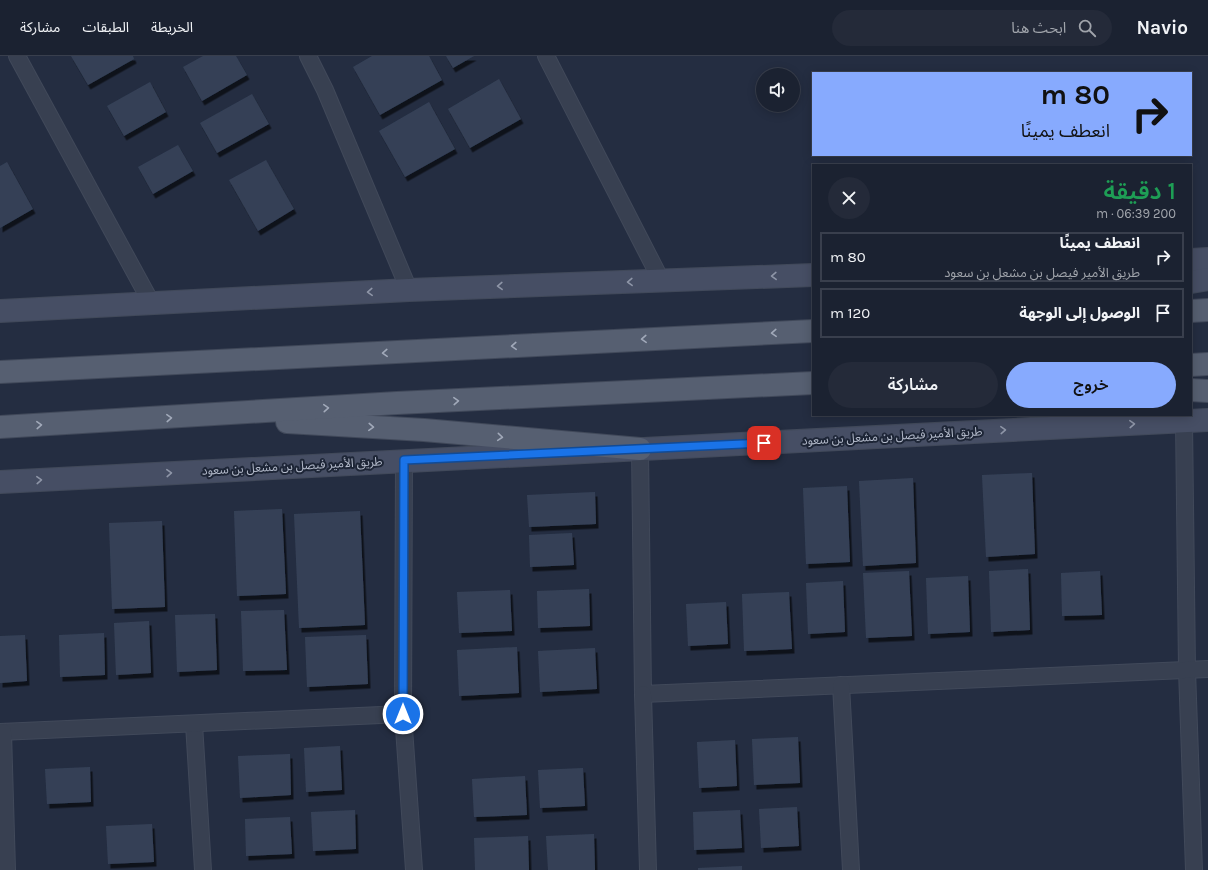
<!DOCTYPE html>
<html lang="ar">
<head>
<meta charset="utf-8">
<style>
	body { margin:0; font-family:Karla,"Noto Sans Arabic",sans-serif; background:#242a39; color:#f1f3f6; direction:rtl; height:100vh; display:flex; flex-direction:column; font-size:15px; white-space:nowrap }
	* { box-sizing:border-box; margin:0 }
	p { font-size:13px; color:#a0a4ab }
	.icon { flex:none; width:22px; height:22px; fill:none; stroke:currentColor; stroke-width:2; stroke-linecap:round; stroke-linejoin:round }
	.map { position:relative; flex:1; overflow:hidden; direction:ltr }
	.drawer { position:absolute; left:812px; top:108px; width:380px; height:252px; display:flex; flex-direction:column; background:#1b2231; border-radius:0px; box-shadow:0 2px 10px #0003,0 0 0 1px #393f4d; direction:rtl }
	.drawer>* { flex:none }
	.banner { position:absolute; left:812px; top:16px; width:380px; height:84px; border-radius:0px; box-shadow:0 2px 10px #0003,0 0 0 1px #393f4d; direction:rtl; background:#87aafe; color:#111; overflow:hidden }
	.fabs { position:absolute; left:756px; top:12px; display:grid; gap:8px }
	.fabs a { display:grid; place-items:center; width:44px; height:44px; border-radius:50%; background:#1b2231; box-shadow:0 2px 10px #0003,0 0 0 1px #393f4d; font-size:20px }
	.pin { position:absolute; display:grid; place-items:center; width:34px; height:34px; color:#fff; margin:-17px; border-radius:8px; box-shadow:0 2px 6px #0006 }
	.me { position:absolute; width:44px; margin:-22px; rotate:0deg; stroke-linejoin:round; filter:drop-shadow(0 0 3px #0008) }
	.turn { display:flex; align-items:center; gap:14px; height:84px; padding:0 16px; font-size:18px }
	.turn .icon { width:52px; height:52px; stroke-width:2.5 }
	.turn b { display:block; font-size:28px; line-height:34px }
	.round { display:grid; place-items:center; flex:none; width:42px; height:42px; border-radius:21px; background:#242a39 }
	.summary { display:flex; align-items:center; justify-content:space-between; height:68px; padding:0 16px }
	h1 { font-size:24px; font-weight:600; line-height:30px; color:#1e9e55 }
	.button { display:flex; gap:8px; margin-top:auto; padding:8px 16px }
	.button a { flex:1; height:46px; border-radius:24px; background:#87aafe; color:#111; font-size:16px; font-weight:600; line-height:46px; text-align:center }
	.button a+a { background:#242a39; color:#f1f3f6 }
	ul { padding:0; list-style:none }
	li { display:flex; align-items:center; gap:12px; height:50px; margin:0 8px 6px; padding:0 8px; border:2px solid #393f4d; border-radius:0px }
	li div { flex:1 }
	li b { display:block; font-size:15px }
	li em { font-style:normal }
	header { display:flex; align-items:center; gap:24px; box-sizing:border-box; height:56px; padding:0 20px; background:#1b2231; border-bottom:1px solid #393f4d }
	header strong { font-size:19px }
	nav { display:flex; gap:22px; margin-inline-start:auto; font-size:14px }
	.search { width:280px; height:36px; background:#242a39; display:flex; align-items:center; gap:10px; box-sizing:border-box; padding:0 14px; border-radius:22px; color:#a0a4ab; font-size:15px }
	.map>svg:first-child { display:block }
	.building { fill:#354157; filter:url(#shadow) }
	.lines { fill:none; stroke-linecap:round; stroke-linejoin:round }
	.minor-casing { stroke:#41495a; stroke-width:18 }
	.secondary-casing { stroke:#41495a; stroke-width:24 }
	.primary-casing { stroke:#41495a; stroke-width:24 }
	.minor { stroke:#384051; stroke-width:16 }
	.secondary { stroke:#464e64; stroke-width:22 }
	.primary { stroke:#565f71; stroke-width:22 }
	.oneway { stroke:#8e95a7 }
	.oneway2 { stroke:#a1a9b9 }
	.route-casing { stroke:#114b97; stroke-width:10 }
	.route { stroke:#1a73e8; stroke-width:7 }
	.labels { text-anchor:middle; stroke-width:4; stroke-linejoin:round; paint-order:stroke }
	.street-label { font-size:12px; fill:#b4bbcb; stroke:#1d2536 }
</style>
</head>
<body>
<header>
<strong>Navio</strong>
<div class="search"><svg class="icon" aria-label="search" viewBox="0 0 24 24"><circle cx="10" cy="10" r="6"/><path d="M15 15l6 6"/></svg>ابحث هنا</div>
<nav><a>الخريطة</a><a>الطبقات</a><a>مشاركة</a></nav>
</header>
<div class="map">
<svg width="1208" height="814" viewBox="0 0 1208 814">
	<defs>
		<filter id="shadow"><feDropShadow dx="2.5" dy="4.5" stdDeviation="0" flood-color="#0009"/></filter>
	</defs>
	<rect width="100%" height="100%" fill="#242d41"/>
	<!-- building -->
	<g class="building">
		<path d="M71,0H133L134,3L88,29Z"/>
		<path d="M203,0H236L247,19L202,45L183,11Z"/>
		<path d="M372,0H429L442,24L380,59L353,11Z"/>
		<path d="M446,0H474L453,12Z"/>
		<path d="M499,23L521,63L470,92L448,53Z"/>
		<path d="M150,26L166,56L124,80L107,50Z"/>
		<path d="M252,38L269,68L217,97L200,67Z"/>
		<path d="M429,46L455,93L405,121L379,75Z"/>
		<path d="M178,89L193,115L153,138L138,111Z"/>
		<path d="M266,104L294,153L258,175L229,124Z"/>
		<path d="M7,106L33,153L0,172V110Z"/>
		<path d="M1032,417L1035,498L986,501L982,419Z"/>
		<path d="M913,422L916,507L863,510L859,425Z"/>
		<path d="M847,430L850,506L806,508L803,432Z"/>
		<path d="M595,436L596,468L529,471L527,439Z"/>
		<path d="M282,453L286,538L237,540L234,455Z"/>
		<path d="M360,455L365,569L299,572L294,458Z"/>
		<path d="M162,465L165,551L112,553L109,467Z"/>
		<path d="M572,477L574,509L530,511L529,479Z"/>
		<path d="M1028,513L1030,574L991,576L989,515Z"/>
		<path d="M909,515L912,580L866,582L863,517Z"/>
		<path d="M1100,515L1102,559L1062,560L1061,517Z"/>
		<path d="M968,520L970,576L928,578L926,522Z"/>
		<path d="M843,525L845,576L808,578L806,527Z"/>
		<path d="M589,533L590,570L538,572L537,535Z"/>
		<path d="M510,534L512,575L459,577L457,536Z"/>
		<path d="M789,536L792,593L744,595L742,538Z"/>
		<path d="M726,546L728,588L688,590L686,548Z"/>
		<path d="M284,554L287,614L243,615L241,555Z"/>
		<path d="M215,558L217,614L177,616L175,559Z"/>
		<path d="M149,565L151,617L116,619L114,567Z"/>
		<path d="M104,577L105,619L60,621L59,579Z"/>
		<path d="M25,579L27,625L0,627V580Z"/>
		<path d="M366,579L368,628L307,631L305,581Z"/>
		<path d="M517,591L519,637L459,640L457,594Z"/>
		<path d="M595,592L597,633L540,636L538,595Z"/>
		<path d="M798,681L800,727L754,729L752,683Z"/>
		<path d="M735,684L737,730L699,732L697,686Z"/>
		<path d="M340,690L342,734L306,736L304,692Z"/>
		<path d="M290,698L291,739L240,742L238,700Z"/>
		<path d="M90,711L91,746L47,748L45,713Z"/>
		<path d="M583,712L585,750L540,752L538,714Z"/>
		<path d="M525,720L527,759L474,761L472,723Z"/>
		<path d="M797,751L799,790L761,792L759,753Z"/>
		<path d="M355,754L356,793L313,795L311,756Z"/>
		<path d="M740,754L742,792L694,794L693,756Z"/>
		<path d="M290,761L292,798L246,800L245,763Z"/>
		<path d="M152,768L154,806L108,808L106,770Z"/>
		<path d="M594,778L595,814H548L546,780Z"/>
		<path d="M528,780L529,814H475L474,782Z"/>
		<path d="M742,810V814H698V812Z"/>
	</g>
	<g class="lines">
		<!-- minor casing -->
		<g class="minor-casing">
			<g id="minor">
				<path d="M17,0L152,248"/>
				<path d="M308,0L325,34L409,234"/>
				<path d="M546,0L661,224"/>
				<path d="M1184,365L1187,614L1194,814"/>
				<path d="M640,393L643,638L1208,613"/>
				<path d="M404,404L403,658L414,814"/>
				<path d="M841,629L851,814"/>
				<path d="M643,638L648,814"/>
				<path d="M194,668L203,814"/>
				<path d="M0,676L403,658"/>
				<path d="M3,676L7,814"/>
			</g>
		</g>
		<!-- secondary casing -->
		<g class="secondary-casing">
			<g id="secondary">
				<path d="M1191,204L1208,203"/>
				<path d="M1191,226L1208,223"/>
				<path d="M0,255L409,234L813,219"/>
				<path d="M0,426L1208,364"/>
			</g>
		</g>
		<!-- primary casing -->
		<g class="primary-casing">
			<g id="primary">
				<path d="M1191,255L1208,254"/>
				<path d="M1191,309L1208,308"/>
				<path d="M0,316L813,275"/>
				<path d="M1191,334L1208,335"/>
				<path d="M287,366L424,374L640,393"/>
				<path d="M0,371L397,347L813,327"/>
			</g>
		</g>
		<!-- minor -->
		<use href="#minor" class="minor"/>
		<!-- secondary -->
		<use href="#secondary" class="secondary"/>
		<!-- primary -->
		<use href="#primary" class="primary"/>
	</g>
	<!-- one-way arrows -->
	<defs><path id="oneway-chevron" d="M-2-3.5L2.5 0L-2 3.5" fill="none" stroke-width="1.6" stroke-linecap="round" stroke-linejoin="round"/></defs>
	<g class="oneway">
		<use href="#oneway-chevron" transform="translate(774 220) rotate(178)"/>
		<use href="#oneway-chevron" transform="translate(630 226) rotate(178)"/>
		<use href="#oneway-chevron" transform="translate(500 230) rotate(178)"/>
		<use href="#oneway-chevron" transform="translate(370 236) rotate(177)"/>
		<use href="#oneway-chevron" transform="translate(1132 368) rotate(-3)"/>
		<use href="#oneway-chevron" transform="translate(1003 374) rotate(-3)"/>
		<use href="#oneway-chevron" transform="translate(169 417) rotate(-3)"/>
		<use href="#oneway-chevron" transform="translate(39 424) rotate(-3)"/>
	</g>
	<g class="oneway2">
		<use href="#oneway-chevron" transform="translate(774 277) rotate(177)"/>
		<use href="#oneway-chevron" transform="translate(644 283) rotate(177)"/>
		<use href="#oneway-chevron" transform="translate(514 290) rotate(177)"/>
		<use href="#oneway-chevron" transform="translate(385 297) rotate(177)"/>
		<use href="#oneway-chevron" transform="translate(456 345) rotate(-3)"/>
		<use href="#oneway-chevron" transform="translate(326 352) rotate(-4)"/>
		<use href="#oneway-chevron" transform="translate(169 362) rotate(-3)"/>
		<use href="#oneway-chevron" transform="translate(39 369) rotate(-3)"/>
		<use href="#oneway-chevron" transform="translate(371 371) rotate(3)"/>
		<use href="#oneway-chevron" transform="translate(500 381) rotate(5)"/>
	</g>
	<g class="lines">
		<!-- route casing -->
		<g class="route-casing">
			<path id="route" d="M403,658L404,404L764,387"/>
		</g>
		<!-- route -->
		<use href="#route" class="route"/>
	</g>
	<g class="labels">
		<!-- street labels -->
		<g class="street-label">
			<text transform="translate(892 380) rotate(-3)" y="4">طريق الأمير فيصل بن مشعل بن سعود</text>
			<text transform="translate(292 410) rotate(-3)" y="4">طريق الأمير فيصل بن مشعل بن سعود</text>
		</g>
	</g>
</svg>
<div class="fabs">
<a><svg class="icon" aria-label="sound" viewBox="0 0 24 24"><path d="M4 9h4l5-4v14l-5-4H4zM17 9q2 3 0 6"/></svg></a>
</div>
<div class="pin" style="left:764px;top:387px;background:#d93025"><svg class="icon" aria-label="arrive" viewBox="0 0 24 24"><path d="M6 21V4h12l-3 4 3 4H6"/></svg></div>
<svg class="me" style="left:403px;top:658px" viewBox="-20 -20 40 40"><circle r="17" fill="#1a73e8" stroke="#fff" stroke-width="3"/><path d="M0-11L8 9 0 5-8 9z" fill="#fff"/></svg>
<div class="banner">
<div class="turn"><svg class="icon" aria-label="right" viewBox="0 0 24 24"><path d="M7 20v-9h11M14 6l5 5-5 5"/></svg><div><b>80 m</b>انعطف يمينًا</div></div>
</div>
<section class="drawer">
<div class="summary"><div><h1>1 دقيقة</h1><p>200 m · 06:39</p></div><a class="round"><svg class="icon" aria-label="close" viewBox="0 0 24 24"><path d="M6 6l12 12M18 6L6 18"/></svg></a></div>
<ul>
<li><svg class="icon" aria-label="right" viewBox="0 0 24 24"><path d="M7 20v-9h11M14 6l5 5-5 5"/></svg><div><b>انعطف يمينًا</b><p>طريق الأمير فيصل بن مشعل بن سعود</p></div><em>80 m</em></li>
<li><svg class="icon" aria-label="arrive" viewBox="0 0 24 24"><path d="M6 21V4h12l-3 4 3 4H6"/></svg><div><b>الوصول إلى الوجهة</b></div><em>120 m</em></li>
</ul>
<div class="button"><a>خروج</a><a>مشاركة</a></div>
</section>
</div>
</body>
</html>
